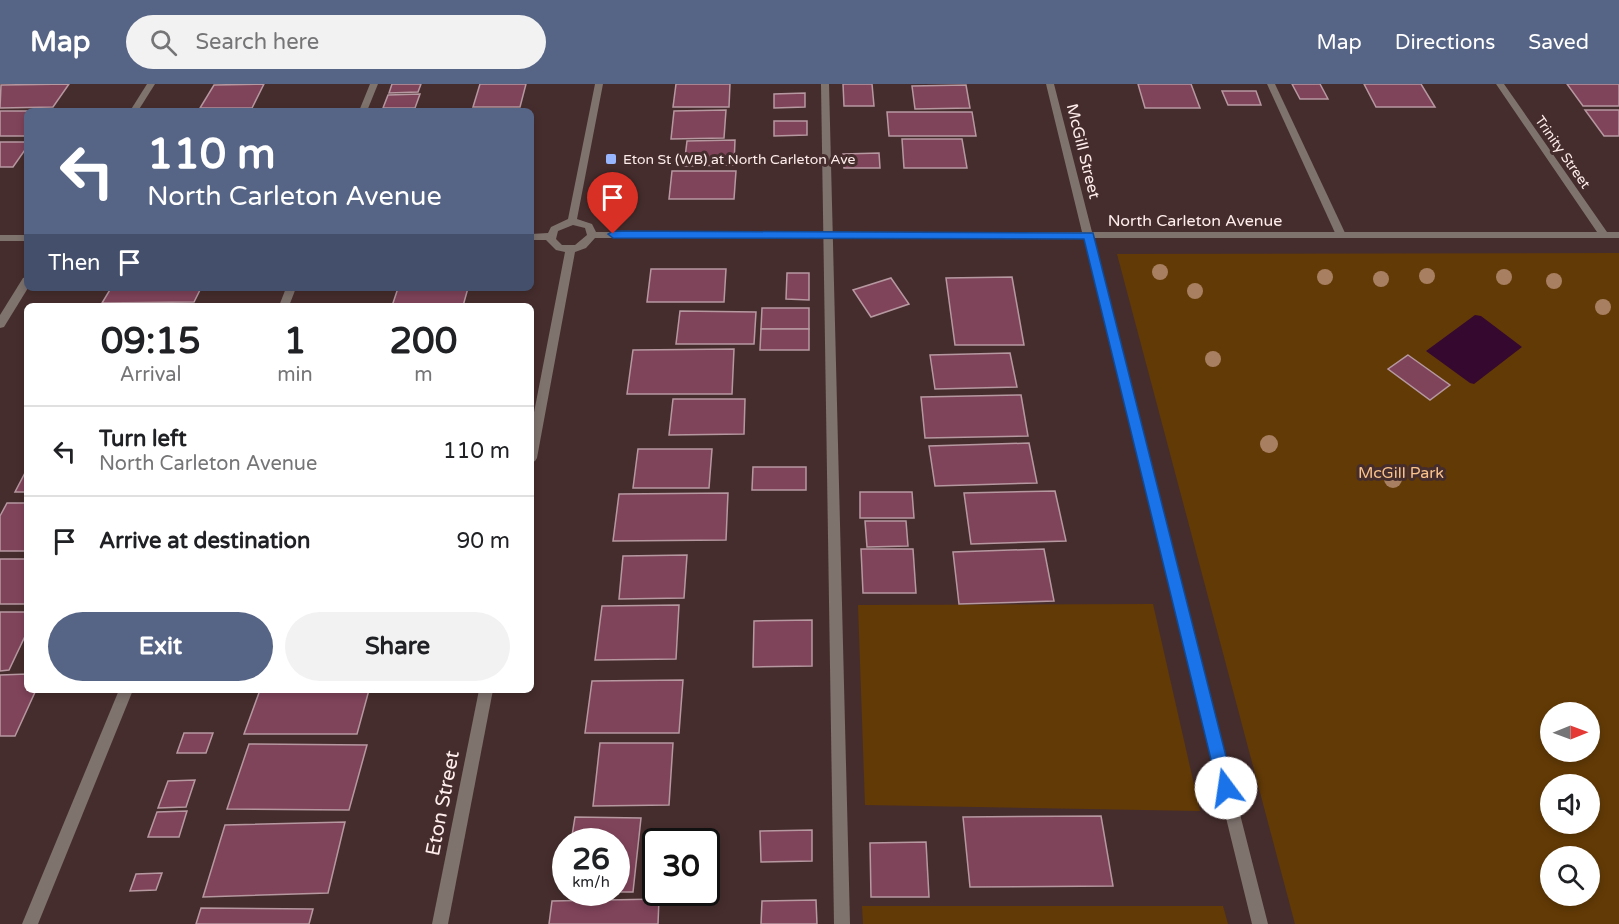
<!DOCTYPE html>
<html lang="en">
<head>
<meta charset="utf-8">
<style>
	body { margin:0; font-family:"Varela Round",sans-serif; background:#f2f2f2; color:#202124; height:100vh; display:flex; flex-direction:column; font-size:22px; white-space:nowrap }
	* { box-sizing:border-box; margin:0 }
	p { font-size:20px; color:#757577 }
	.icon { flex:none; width:33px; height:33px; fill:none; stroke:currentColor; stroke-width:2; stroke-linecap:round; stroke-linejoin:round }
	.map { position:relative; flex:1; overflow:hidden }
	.drawer { position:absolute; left:24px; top:219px; width:510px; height:390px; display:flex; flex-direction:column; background:#fff; border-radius:9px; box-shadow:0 3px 9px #0003 }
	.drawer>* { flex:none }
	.top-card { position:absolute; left:24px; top:24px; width:510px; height:183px; border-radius:9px; box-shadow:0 3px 9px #0003; background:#566486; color:#fff; overflow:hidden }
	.needle { width:39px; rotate:89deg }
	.fabs { position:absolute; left:1540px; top:618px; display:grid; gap:12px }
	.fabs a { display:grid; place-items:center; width:60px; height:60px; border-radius:50%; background:#fff; box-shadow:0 3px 9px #0003; font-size:30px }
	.speed { position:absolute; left:552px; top:744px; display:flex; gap:12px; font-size:30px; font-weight:700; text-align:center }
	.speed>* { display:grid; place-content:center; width:78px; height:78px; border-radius:50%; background:#fff; box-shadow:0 3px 9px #0003; line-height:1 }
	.speed small { font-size:15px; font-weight:400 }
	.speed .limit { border:3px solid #111; border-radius:9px; background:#fff; color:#111 }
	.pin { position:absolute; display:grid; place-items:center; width:51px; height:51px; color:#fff; margin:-62px -26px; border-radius:50% 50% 50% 0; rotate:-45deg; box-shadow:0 0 6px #0007 }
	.pin .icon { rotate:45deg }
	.me { position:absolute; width:66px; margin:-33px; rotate:346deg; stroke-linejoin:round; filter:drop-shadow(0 0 4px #0008) }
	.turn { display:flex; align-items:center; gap:21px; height:126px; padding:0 24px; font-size:27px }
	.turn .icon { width:78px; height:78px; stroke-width:2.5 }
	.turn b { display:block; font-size:42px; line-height:51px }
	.then { display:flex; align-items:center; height:57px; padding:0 24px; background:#0003; gap:12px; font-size:22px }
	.eta { display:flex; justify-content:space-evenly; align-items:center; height:102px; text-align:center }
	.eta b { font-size:36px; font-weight:800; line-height:42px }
	.primary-button { display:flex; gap:12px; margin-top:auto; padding:12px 24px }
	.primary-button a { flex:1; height:69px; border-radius:36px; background:#566486; color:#fff; font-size:24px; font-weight:800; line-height:69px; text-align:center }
	.primary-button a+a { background:#f2f2f2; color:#202124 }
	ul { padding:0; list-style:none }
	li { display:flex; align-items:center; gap:18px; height:90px; padding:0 24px; border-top:2px solid #e0e0e0 }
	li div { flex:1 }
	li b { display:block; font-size:22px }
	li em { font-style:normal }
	header { display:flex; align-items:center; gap:36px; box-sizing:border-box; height:84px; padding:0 30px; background:#566486; color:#fff }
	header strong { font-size:28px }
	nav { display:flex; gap:33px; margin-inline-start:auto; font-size:21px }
	.search { width:420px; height:54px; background:#f2f2f2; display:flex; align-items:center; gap:15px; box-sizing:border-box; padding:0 21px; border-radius:33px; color:#757577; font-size:22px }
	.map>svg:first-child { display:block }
	.green { fill:#623a06; fill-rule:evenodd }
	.water { fill:#35082f }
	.building { fill:#80445a; stroke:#b698a1; stroke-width:1.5 }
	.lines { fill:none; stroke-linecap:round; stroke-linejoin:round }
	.service { fill:#7f736e; fill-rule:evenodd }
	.minor { fill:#7f736e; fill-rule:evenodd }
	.tree { fill:#a87f61 }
	.route { fill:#1a73e8; stroke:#114b97; stroke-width:1.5 }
	.poi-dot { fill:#97b6fd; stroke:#462d2d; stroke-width:2 }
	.labels { text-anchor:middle; stroke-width:6; stroke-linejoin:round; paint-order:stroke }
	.far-street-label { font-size:14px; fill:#feedec; stroke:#462d2d }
	.far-poi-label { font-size:14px; fill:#feedec; stroke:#462d2d; text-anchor:start }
	.street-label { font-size:16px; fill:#feedec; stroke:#462d2d }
	.park-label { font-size:16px; fill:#f9c28c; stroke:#462d2d }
	.near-street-label { font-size:20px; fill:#feedec; stroke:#462d2d }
</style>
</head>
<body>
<header>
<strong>Map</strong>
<div class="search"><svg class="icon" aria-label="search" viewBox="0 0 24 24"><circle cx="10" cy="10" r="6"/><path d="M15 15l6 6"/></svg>Search here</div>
<nav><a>Map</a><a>Directions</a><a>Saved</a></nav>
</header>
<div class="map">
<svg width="1619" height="840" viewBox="0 0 1619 840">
	<rect width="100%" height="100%" fill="#462d2d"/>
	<!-- green -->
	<g class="green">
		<path d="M1619,169V840H1295L1117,170ZM1551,628H1590V668H1551ZM1551,700H1590V740H1551ZM1551,772H1590V812H1551Z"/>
		<path d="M1153,520L1200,727L865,721L858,521Z"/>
		<path d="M862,822H1223L1228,840H863Z"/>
	</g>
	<!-- water -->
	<path class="water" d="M1475,231L1481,232L1522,263L1474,300L1470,299L1426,267Z"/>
	<!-- building -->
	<g class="building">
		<path d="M69,0L53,23L0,24L1,1Z"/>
		<path d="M264,0L252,24H200L214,1Z"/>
		<path d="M392,0H421L418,8L389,9Z"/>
		<path d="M480,0H526L520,23H473Z"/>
		<path d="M676,0H730L729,23H673Z"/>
		<path d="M843,0H872L874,22H844Z"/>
		<path d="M1138,0H1191L1200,24H1145Z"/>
		<path d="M1292,0H1320L1328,15H1300Z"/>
		<path d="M1364,0H1421L1435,23H1376Z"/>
		<path d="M1567,0H1619V22H1583Z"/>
		<path d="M966,1L970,24L915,25L912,2Z"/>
		<path d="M1222,7H1256L1261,21H1228Z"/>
		<path d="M805,9V23L774,24V10Z"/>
		<path d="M420,10L415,24H383L388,11Z"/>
		<path d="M726,26L724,54L671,55L674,27Z"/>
		<path d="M1585,26H1619V52H1604Z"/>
		<path d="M0,27H54H27V52H0Z"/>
		<path d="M887,28H972L976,52H889Z"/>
		<path d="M774,37H807V51L774,52Z"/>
		<path d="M902,55H962L967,84H904Z"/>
		<path d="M735,56L734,81L684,82L687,57Z"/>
		<path d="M0,58H27V63L13,83H0Z"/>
		<path d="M879,69L880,84H844L843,70Z"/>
		<path d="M672,87H736L734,115H669Z"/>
		<path d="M651,185H726L724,218H647Z"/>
		<path d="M787,189H809V216L786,215Z"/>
		<path d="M1012,193L1024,261H955L946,194Z"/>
		<path d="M891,194L909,220L871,233L853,206Z"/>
		<path d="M111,204H201L194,218L102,219Z"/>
		<path d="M398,204H468L463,222H392Z"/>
		<path d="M762,224H809V245H761Z"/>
		<path d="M680,227L756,228L754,260H676Z"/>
		<path d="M761,245H809V266H760Z"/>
		<path d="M734,265L732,310H627L633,266Z"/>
		<path d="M1010,269L1017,303L935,305L930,271Z"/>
		<path d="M1408,271L1450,301L1430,316L1388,285Z"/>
		<path d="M1021,311L1028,352L925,354L921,313Z"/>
		<path d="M673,315H745L744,350L669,351Z"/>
		<path d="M1029,359L1037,399L935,402L929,362Z"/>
		<path d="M638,365H712L709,404H633Z"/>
		<path d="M753,383H806V406H752Z"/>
		<path d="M27,385V408H15Z"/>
		<path d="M1055,407L1066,457L971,460L964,409Z"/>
		<path d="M860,408H912L914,434H860Z"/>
		<path d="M728,409L726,456L613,457L619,410Z"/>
		<path d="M7,419H27V467H0V432Z"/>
		<path d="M865,437H906L908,462L867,463Z"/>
		<path d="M861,465H913L916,509H863Z"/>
		<path d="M1044,465L1054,517L959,520L953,468Z"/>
		<path d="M687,471L684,514L619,515L623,472Z"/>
		<rect x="0" y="475" width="27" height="45"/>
		<path d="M679,521L676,575L595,576L602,522Z"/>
		<path d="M0,528H27V548L9,586L0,587Z"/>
		<path d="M812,536V582L753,583L754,537Z"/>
		<path d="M27,590V606H36L15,652H0V591Z"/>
		<path d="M683,596L679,649H585L592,597Z"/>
		<path d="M260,606H369L357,650H244Z"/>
		<path d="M184,649H213L206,669H177Z"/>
		<path d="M600,659H673L669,721L593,722Z"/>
		<path d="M249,660L367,661L349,726L227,725Z"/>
		<path d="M195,696L186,723L158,724L168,697Z"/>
		<path d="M187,727L179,753H148L157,728Z"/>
		<path d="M1101,732L1113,802L970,803L963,733Z"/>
		<path d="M575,733L641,734L633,808H616V758H571Z"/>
		<path d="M345,738L328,809L203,813L225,741Z"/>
		<path d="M812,746V777L761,778L760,747Z"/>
		<path d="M926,758L929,813H871L870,759Z"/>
		<path d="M162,789L156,806L130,807L136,790Z"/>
		<path d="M659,815L658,840H549L552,817Z"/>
		<path d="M816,816L817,840H761L762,817Z"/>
		<path d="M201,824L313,825L309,840H196Z"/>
	</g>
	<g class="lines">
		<!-- service -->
		<g class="service">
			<path d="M370,0H378L367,27H359Z"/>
			<path d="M821,0H829L850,840H834Z"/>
			<path d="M1267,0H1275L1346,151L1344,153L1341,154L1336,151Z"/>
			<path d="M286,204H296L289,222H279Z"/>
			<path d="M119,606H133L38,840H22Z"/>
		</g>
		<!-- minor -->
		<g class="minor">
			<path d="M147,0H155L138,27H130Z"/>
			<path d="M595,0H603L577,135L592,140L596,148H1082L1046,0H1054L1092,148H1597L1496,0H1504L1607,148H1619V154H1093L1268,840H1252L1084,154H595L586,164L575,168L537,374L535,377L531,379V344L565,168L556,166L546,156H531V150L548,149L551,143L568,135ZM573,141L585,144L587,151L575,161H562L556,155L558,147Z"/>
			<rect x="0" y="151" width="27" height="6"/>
			<path d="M27,193L28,204L4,243L0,244V231L23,194Z"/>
			<path d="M479,606H493L448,840H432Z"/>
		</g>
	</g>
	<!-- trees -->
	<g class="tree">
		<circle cx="1160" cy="188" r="8"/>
		<circle cx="1427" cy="192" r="8"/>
		<circle cx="1325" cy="193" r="8"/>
		<circle cx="1504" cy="193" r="8"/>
		<circle cx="1381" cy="195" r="8"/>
		<circle cx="1554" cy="197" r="8"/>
		<circle cx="1195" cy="207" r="8"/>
		<circle cx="1603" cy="223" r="8"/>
		<circle cx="1213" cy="275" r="8"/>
		<circle cx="1269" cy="360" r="9"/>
		<circle cx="1393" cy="395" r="9"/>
	</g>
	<!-- route -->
	<path class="route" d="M613,147L1093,149L1234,704L1232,710L1226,712L1220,710L1218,704L1084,155L613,154L608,150Z"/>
	<!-- markers -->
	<rect class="poi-dot" x="605" y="69" width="12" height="12" rx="3"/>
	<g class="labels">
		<!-- far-street labels -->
		<g class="far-street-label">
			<text transform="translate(1563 68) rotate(55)" y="5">Trinity Street</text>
		</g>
		<!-- far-poi labels -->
		<g class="far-poi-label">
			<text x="623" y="80">Eton St (WB) at North Carleton Ave</text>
		</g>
		<!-- street labels -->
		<g class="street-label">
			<text transform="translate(1084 67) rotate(76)" y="6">McGill Street</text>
			<text x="1195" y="142">North Carleton Avenue</text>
		</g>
		<!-- park labels -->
		<g class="park-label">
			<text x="1401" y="394">McGill Park</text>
		</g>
		<!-- near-street labels -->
		<g class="near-street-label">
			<text transform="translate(442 719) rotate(-79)" y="7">Eton Street</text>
		</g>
	</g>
</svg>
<div class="fabs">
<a><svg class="needle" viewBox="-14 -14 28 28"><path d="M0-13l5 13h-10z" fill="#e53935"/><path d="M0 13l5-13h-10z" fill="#757577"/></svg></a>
<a><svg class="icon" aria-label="sound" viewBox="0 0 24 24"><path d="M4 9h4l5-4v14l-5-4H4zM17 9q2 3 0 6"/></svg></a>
<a><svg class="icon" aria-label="search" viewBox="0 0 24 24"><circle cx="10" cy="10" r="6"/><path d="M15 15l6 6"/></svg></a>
</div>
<div class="speed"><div>26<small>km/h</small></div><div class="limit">30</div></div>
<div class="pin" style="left:613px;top:150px;background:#d93025"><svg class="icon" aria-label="arrive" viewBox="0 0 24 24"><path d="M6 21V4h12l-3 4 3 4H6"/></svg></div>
<svg class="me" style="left:1226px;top:704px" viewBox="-20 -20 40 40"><circle r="19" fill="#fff"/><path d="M0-13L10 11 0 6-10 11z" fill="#1a73e8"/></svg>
<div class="top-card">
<div class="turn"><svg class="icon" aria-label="left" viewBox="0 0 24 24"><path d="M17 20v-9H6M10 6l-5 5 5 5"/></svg><div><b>110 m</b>North Carleton Avenue</div></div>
<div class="then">Then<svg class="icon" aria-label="arrive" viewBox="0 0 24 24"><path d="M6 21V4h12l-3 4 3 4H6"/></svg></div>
</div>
<section class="drawer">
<div class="eta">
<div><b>09:15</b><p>Arrival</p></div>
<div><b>1</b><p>min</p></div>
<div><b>200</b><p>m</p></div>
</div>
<ul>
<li><svg class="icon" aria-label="left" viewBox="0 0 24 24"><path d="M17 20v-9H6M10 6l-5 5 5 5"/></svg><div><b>Turn left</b><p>North Carleton Avenue</p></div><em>110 m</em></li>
<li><svg class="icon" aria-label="arrive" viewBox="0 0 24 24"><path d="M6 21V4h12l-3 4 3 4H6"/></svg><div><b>Arrive at destination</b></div><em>90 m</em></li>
</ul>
<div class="primary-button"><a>Exit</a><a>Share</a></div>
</section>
</div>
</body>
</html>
